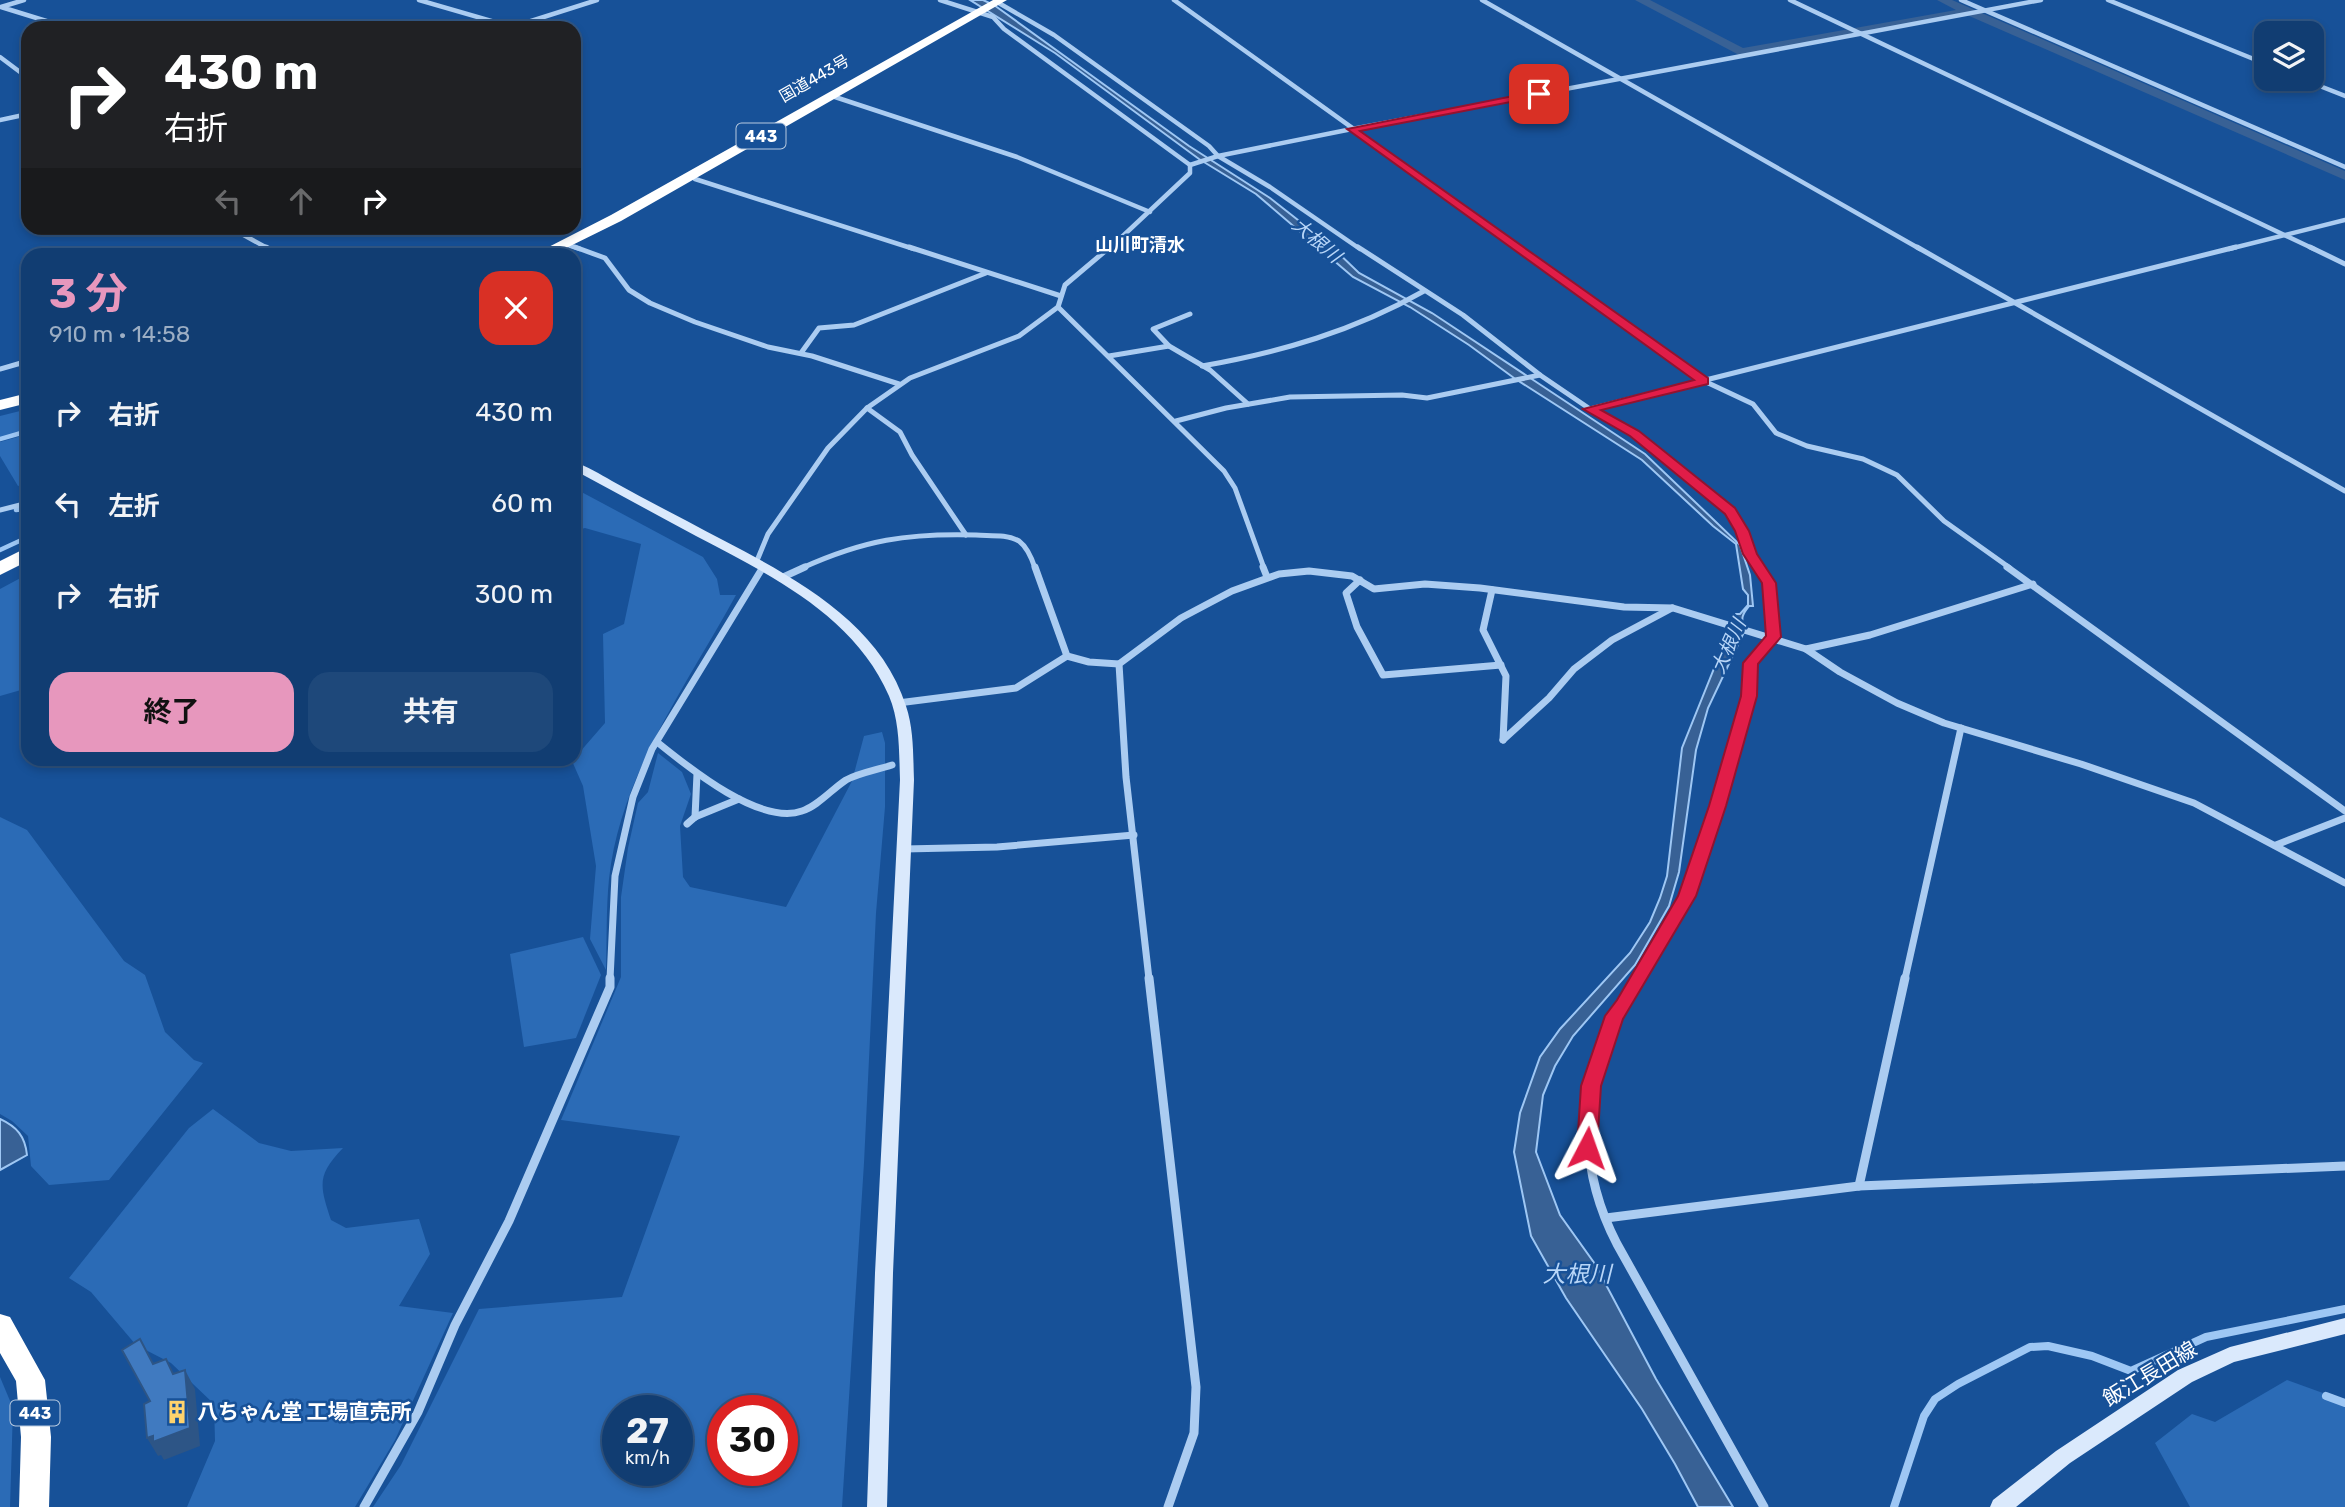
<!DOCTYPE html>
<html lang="ja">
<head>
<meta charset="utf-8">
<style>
	body { margin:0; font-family:Rubik,"Noto Sans JP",sans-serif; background:#1e487a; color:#f1f3f6; height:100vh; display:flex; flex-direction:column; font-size:26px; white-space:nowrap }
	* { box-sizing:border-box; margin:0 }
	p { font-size:23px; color:#9caec4 }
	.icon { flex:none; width:38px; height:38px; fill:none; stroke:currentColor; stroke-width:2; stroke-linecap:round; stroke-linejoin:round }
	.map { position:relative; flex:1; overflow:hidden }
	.drawer { position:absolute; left:21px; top:248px; width:560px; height:518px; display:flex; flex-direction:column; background:#113d72; border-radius:21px; box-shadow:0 4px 10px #0003,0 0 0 2px #305684 }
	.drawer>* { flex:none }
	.hud { position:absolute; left:21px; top:21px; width:560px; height:214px; border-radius:21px; box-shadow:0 4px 10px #0003,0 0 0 2px #305684; background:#202124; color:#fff; overflow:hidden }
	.controls { position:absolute; left:2254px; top:21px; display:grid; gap:14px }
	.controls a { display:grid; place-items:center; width:70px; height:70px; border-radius:14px; background:#113d72; box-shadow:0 4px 10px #0003,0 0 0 2px #305684; font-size:35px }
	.speed { position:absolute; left:602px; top:1395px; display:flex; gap:14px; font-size:35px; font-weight:700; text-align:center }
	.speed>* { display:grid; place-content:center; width:91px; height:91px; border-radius:50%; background:#113d72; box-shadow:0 4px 10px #0003,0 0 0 2px #305684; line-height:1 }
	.speed small { font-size:18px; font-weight:400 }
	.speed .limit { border:10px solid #d22; background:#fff; color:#111 }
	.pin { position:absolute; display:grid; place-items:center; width:60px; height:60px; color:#fff; margin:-30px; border-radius:14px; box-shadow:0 4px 10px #0006 }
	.me { position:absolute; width:77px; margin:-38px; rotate:4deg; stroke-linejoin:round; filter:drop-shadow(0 0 5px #0008) }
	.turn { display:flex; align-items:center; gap:24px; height:147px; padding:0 28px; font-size:32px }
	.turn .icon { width:91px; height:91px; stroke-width:2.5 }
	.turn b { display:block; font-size:49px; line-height:60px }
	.lanes { display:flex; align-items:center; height:66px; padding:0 28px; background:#0003; justify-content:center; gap:35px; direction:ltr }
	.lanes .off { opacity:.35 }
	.round { display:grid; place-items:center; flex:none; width:74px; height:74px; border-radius:21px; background:#1e487a }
	.headline { display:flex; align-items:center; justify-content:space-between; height:119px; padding:0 28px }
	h1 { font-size:42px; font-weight:700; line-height:52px; color:#e797bd }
	.button { display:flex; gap:14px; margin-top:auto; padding:14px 28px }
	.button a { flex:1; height:80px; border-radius:21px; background:#e797bd; color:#111; font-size:28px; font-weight:700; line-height:80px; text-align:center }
	.button a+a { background:#1e487a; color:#f1f3f6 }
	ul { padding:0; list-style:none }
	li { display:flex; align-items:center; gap:21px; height:91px; padding:0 28px }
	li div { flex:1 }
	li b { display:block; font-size:26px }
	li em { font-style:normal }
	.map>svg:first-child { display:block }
	.green { fill:#2b6bb6; fill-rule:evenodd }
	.water { fill:#386195; stroke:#9ec7f4; stroke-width:2 }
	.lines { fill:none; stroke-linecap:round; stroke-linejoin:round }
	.stream-far1 { stroke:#9ec7f4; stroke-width:4.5 }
	.stream { stroke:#9ec7f4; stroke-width:8 }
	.canal { fill:#386195; fill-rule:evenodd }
	.street-far3 { stroke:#abccf1; stroke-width:4.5 }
	.street-far2 { stroke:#abccf1; stroke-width:5 }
	.street-far1 { stroke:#abccf1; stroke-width:7 }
	.street { stroke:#abccf1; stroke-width:9 }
	.secondary { fill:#dae9fc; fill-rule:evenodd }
	.highway { fill:#fff; fill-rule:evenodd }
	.shaded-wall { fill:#2d5586 }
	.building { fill:#407ac0; stroke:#2d5586; stroke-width:2 }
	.route { fill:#e11d48; stroke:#92132f; stroke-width:2 }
	.labels { text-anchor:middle; stroke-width:5; stroke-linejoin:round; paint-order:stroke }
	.far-street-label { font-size:16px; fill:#fff; stroke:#175198 }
	.shield { fill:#175198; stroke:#b9cbe0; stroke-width:2 }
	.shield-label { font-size:16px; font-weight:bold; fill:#fff }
	.far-quarter-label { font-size:18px; font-weight:bold; fill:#fff; stroke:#175198 }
	.water-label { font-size:19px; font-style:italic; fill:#b8d6f8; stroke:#175198 }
	.near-street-label { font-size:21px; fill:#fff; stroke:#175198 }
	.near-poi-label { font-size:21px; font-weight:bold; fill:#fff; stroke:#175198; text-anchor:start }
	.near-water-label { font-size:23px; font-style:italic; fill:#b8d6f8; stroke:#175198 }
</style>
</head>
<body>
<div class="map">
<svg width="2345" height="1507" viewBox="0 0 2345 1507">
	<rect width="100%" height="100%" fill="#175198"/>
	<!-- green -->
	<g class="green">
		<path d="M28,409V430L0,438V416Z"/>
		<path d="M28,434V483L18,486L0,456V442Z"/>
		<path d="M574,488L703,557L717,579L720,595H736C687,685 620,775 609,879C606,909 607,940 606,970L590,939L596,866L583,786L572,761L605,723L603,634L624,624L641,544L585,528L574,531Z"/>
		<path d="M28,574V688L0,696V589Z"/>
		<path d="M882,732L885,743V807L876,913L864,1163L842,1507H373L401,1465L479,1309L622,1297L680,1136L561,1120L621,977V897L628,848L638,803L648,792L658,753L682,772L691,794L680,826L683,877L690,887L786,907L852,781L864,736ZM618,1410H677V1470H618ZM723,1410H782V1470H723Z"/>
		<path d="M0,817L27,830L124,961L145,975L165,1032L194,1060L203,1063L109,1180L49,1185L31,1166L28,1136L12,1121L0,1114Z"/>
		<path d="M583,937L601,975L576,1038L524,1047L510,954Z"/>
		<path d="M213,1109L259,1143L291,1151L343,1148C316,1176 320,1186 331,1220L346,1228L419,1219L430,1254L399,1306L453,1313L395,1440L355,1507H187L215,1441L214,1404L171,1363L136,1345L91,1292L69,1278L189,1128Z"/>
		<path d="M0,1377L13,1408L10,1507H0Z"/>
		<path d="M2287,1380L2345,1401V1507H2190L2155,1443L2192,1414L2215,1422Z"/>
	</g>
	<!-- water -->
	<g class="water">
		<path d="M970,0H983L994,5L1189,146L1270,198L1331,246L1359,273L1432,313L1645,454L1740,545L1750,575L1753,606H1749C1740,617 1742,619 1744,632L1708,708L1696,750L1679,872L1669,906L1635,965L1573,1036L1555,1066L1543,1095L1536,1152L1560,1215L1595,1264L1656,1379L1733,1507H1698L1675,1464L1642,1409L1566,1298L1531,1236L1514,1152L1520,1113L1540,1057L1560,1029L1630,953L1650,922L1660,898L1667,876L1682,748L1736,614H1740L1748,605V595L1743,589L1736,544L1713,526L1642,460L1514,378L1469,345L1410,307L1353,277L1256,194L1199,159L1055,53Z"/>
		<path d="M0,1119C17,1127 25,1136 27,1155L0,1170Z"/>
	</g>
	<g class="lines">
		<!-- stream-far1 -->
		<g class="stream-far1">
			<path d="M0,439L28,431"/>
			<path d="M16,510L24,509L28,516"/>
			<path d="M0,550L28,537"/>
		</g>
		<!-- stream -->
		<g class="stream">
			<path d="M2326,1396L2345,1403"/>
			<path d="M1894,1507L1924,1416L1935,1399L1958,1384L2030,1347L2048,1346L2092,1356L2131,1371L2206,1337L2345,1309"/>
		</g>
		<!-- canal -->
		<path class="canal" d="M1635,0H1650L1743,48L1956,10L1937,0H1952L2345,171V180L1967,15L1741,56Z"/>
		<!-- street-far3 -->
		<g class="street-far3">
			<path d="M24,0L1,7L69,28"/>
			<path d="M419,0L512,27"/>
			<path d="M940,0L993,17L1004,29L1190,165"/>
			<path d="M1174,0L1521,249"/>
			<path d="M1482,0L1920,249"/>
			<path d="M1790,0L2314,249"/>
			<path d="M1961,0L2345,167"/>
			<path d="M2108,0L2266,64"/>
			<path d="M997,2L1054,35L1209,146L1218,156L1270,187L1360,249"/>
			<path d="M509,28L597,0"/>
			<path d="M0,57L28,78"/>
			<path d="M2302,79L2345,96"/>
			<path d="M832,96L1017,157L1150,212"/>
			<path d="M0,120L28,114"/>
			<path d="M1190,165L1218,156L1352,129L2041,0"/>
			<path d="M695,179L914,249"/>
			<path d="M231,228L269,249"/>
			<path d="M565,244L580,249"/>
			<path d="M1109,249L1190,173V165"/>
			<path d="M2229,249L2345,220"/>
		</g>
		<!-- street-far2 -->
		<g class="street-far2">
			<path d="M266,247L282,256"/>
			<path d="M575,247L605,258L629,290L650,303L695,322L768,347L812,356L899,384"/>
			<path d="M909,247L1061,296"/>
			<path d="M1358,247L1463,315L1540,375L1590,409L1635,434L1705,489L1730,511L1759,568"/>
			<path d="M1518,247L1704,381L1753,404L1776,433L1807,446L1863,459L1897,475L1944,521L2010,568"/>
			<path d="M1917,247L2345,491"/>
			<path d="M2310,247L2345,264"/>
			<path d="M1058,307L1224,471L1235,488L1264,568"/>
			<path d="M1169,346L1153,329L1190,314"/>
			<path d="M801,353L819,328L854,325L986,273"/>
			<path d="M1109,356L1169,346L1210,370L1248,404"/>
			<path d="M1202,366C1281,352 1354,331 1424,291"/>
			<path d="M0,369L28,361"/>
			<path d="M867,408L900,432L912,455L966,535"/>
			<path d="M1590,409L2236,247"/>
			<path d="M1176,421L1226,408L1290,397L1402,395L1427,398L1540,375"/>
			<path d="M0,510L28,503"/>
			<path d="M756,563L768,534L828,448L867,408L910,378L1019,336L1058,307L1065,285L1110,247"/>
			<path d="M802,568C864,540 907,533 976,535C989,536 1007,534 1019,541C1027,547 1032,559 1035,568"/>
		</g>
		<!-- street-far1 -->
		<g class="street-far1">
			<path d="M1035,567L1067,656L1089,662L1119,664"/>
			<path d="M1263,567L1267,577"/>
			<path d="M2007,567L2345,811"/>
			<path d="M781,578L805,567"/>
			<path d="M1360,580L1346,593L1357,627L1383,675L1501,665"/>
			<path d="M1492,590L1483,630L1506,676L1503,740"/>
			<path d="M1806,649L1870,635L2033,584"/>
			<path d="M898,703L1016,688L1067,656"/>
			<path d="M1503,740L1549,698L1574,669L1612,640L1672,608"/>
			<path d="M657,742C688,767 760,826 802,811C818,806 832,789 846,780C859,773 877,770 892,765"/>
			<path d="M695,817L697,774"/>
			<path d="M687,824L695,817L739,799"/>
			<path d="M2276,845L2345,818"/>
			<path d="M904,849L997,847L1134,835"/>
			<path d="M610,979L615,876L633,797L652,749L763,567"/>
			<path d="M1149,979L1126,777L1119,664L1181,618L1232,591L1279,574L1309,571L1352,576L1374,589L1425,584L1480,588L1624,607L1673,608L1806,649L1840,672L1897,703L1944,723L2081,764L2194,803L2345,883"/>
			<path d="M1639,979L1687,896L1749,696L1750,663L1773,637L1769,583L1758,567"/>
			<path d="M1905,979L1961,728"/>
		</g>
		<!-- street -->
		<g class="street">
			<path d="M1149,978L1196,1387L1194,1433L1168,1507"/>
			<path d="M1640,978C1631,993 1620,1008 1612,1024C1577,1096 1581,1175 1617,1244L1764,1507"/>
			<path d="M1859,1186L1905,978"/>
			<path d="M1606,1218L1859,1186L2345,1166"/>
			<path d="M364,1507L418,1412L455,1325L509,1221L610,987V978"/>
		</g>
		<!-- secondary -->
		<g class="secondary">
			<path d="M574,462C587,466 600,474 612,481C637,495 662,508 687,521C768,565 876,610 906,706C914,730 913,755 914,780L893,1273L887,1507H867L875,1273L900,780C899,752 900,722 889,696C854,615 770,575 696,536C655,514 615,492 574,470Z"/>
			<path d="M2345,1318V1334L2234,1362L2192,1382L2070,1463L2016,1507H1990L1993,1500L2056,1451L2178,1370L2230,1347Z"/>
		</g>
		<!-- highway -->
		<g class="highway">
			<path d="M993,0H1007L621,221L550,256H531L611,215Z"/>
			<path d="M28,393V403L0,410V400Z"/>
			<path d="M28,547V561L0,575V561Z"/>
			<path d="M0,1314L10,1317L45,1380L51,1437L49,1507H19L21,1437L16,1381L0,1353Z"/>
		</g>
	</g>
	<!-- shaded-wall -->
	<path class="shaded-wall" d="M185,1370L195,1389L200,1446L164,1460L161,1455L158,1456L147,1438Z"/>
	<!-- building -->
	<path class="building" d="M140,1339L153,1364L166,1359L173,1374L185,1370L190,1428L153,1442V1436L147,1438L144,1404L150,1401L122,1350Z"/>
	<!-- route -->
	<path class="route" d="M1539,91L1544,94L1542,96L1360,131L1708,378V384L1601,410L1639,431L1735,508L1749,531L1757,554L1776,583L1781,637L1758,664L1757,696L1726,806L1696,896L1623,1019L1601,1086L1597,1148L1594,1153L1587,1156L1580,1153L1577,1148L1581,1086L1605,1016L1617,1000L1678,896L1709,806L1741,696L1743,663L1766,636L1762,583L1743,554L1735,531L1725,514L1630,436L1583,409L1694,380L1347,129Z"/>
	<!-- icons -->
	<defs>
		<g id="building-bare" transform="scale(1.89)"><path d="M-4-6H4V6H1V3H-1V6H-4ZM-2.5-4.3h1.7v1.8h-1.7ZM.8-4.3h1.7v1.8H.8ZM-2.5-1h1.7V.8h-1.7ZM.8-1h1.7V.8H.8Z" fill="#ffd36c" stroke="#175198" stroke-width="2.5" paint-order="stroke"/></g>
	</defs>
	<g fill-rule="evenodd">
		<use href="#building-bare" x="177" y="1412"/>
	</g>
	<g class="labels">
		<!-- far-street labels -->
		<g class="far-street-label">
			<text transform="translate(814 78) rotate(-30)" y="6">国道443号</text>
		</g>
		<!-- shield labels -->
		<g class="shield">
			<rect x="736.5" y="123.5" width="49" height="25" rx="5"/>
			<rect x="10.5" y="1400.5" width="49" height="25" rx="5"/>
		</g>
		<g class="shield-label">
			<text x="761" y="142">443</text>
			<text x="35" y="1419">443</text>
		</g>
		<!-- far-quarter labels -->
		<g class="far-quarter-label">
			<text x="1140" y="251">山川町清水</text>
		</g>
		<!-- water labels -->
		<g class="water-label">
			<text transform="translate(1317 240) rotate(40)" y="7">大根川</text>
			<text transform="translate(1728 646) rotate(-66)" y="7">大根川</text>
		</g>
		<!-- near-street labels -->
		<g class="near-street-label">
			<text transform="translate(2150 1374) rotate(-31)" y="7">飯江長田線</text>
		</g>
		<!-- near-poi labels -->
		<g class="near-poi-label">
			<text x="197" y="1419">八ちゃん堂 工場直売所</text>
		</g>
		<!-- near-water labels -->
		<g class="near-water-label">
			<text x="1577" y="1282">大根川</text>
		</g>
	</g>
</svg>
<div class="controls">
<a><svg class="icon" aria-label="layers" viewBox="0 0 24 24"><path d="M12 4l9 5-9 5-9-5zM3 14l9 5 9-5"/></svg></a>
</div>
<div class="speed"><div>27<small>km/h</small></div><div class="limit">30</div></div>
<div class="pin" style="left:1539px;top:94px;background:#d93025"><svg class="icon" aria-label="arrive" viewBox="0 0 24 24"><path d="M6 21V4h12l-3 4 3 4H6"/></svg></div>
<svg class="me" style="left:1587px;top:1148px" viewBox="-20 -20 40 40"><path d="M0-17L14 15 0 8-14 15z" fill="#e11d48" stroke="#fff" stroke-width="4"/></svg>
<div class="hud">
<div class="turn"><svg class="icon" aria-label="right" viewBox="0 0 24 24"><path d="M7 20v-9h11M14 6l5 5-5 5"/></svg><div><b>430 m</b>右折</div></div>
<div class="lanes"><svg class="icon off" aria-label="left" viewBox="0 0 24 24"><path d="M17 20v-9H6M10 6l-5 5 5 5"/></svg><svg class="icon off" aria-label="ahead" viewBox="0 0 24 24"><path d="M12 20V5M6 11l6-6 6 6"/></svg><svg class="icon" aria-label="right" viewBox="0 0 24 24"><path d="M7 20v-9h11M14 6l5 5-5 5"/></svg></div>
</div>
<section class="drawer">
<div class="headline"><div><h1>3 分</h1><p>910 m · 14:58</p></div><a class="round" style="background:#d93025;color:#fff"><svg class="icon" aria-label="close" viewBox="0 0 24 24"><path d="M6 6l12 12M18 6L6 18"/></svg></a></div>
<ul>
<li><svg class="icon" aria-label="right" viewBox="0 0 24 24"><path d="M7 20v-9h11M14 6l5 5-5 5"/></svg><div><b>右折</b></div><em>430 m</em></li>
<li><svg class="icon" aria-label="left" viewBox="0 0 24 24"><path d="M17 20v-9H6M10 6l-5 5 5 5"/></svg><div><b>左折</b></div><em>60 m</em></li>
<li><svg class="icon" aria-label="right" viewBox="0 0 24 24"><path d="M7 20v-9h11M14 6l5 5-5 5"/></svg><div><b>右折</b></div><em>300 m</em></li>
</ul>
<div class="button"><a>終了</a><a>共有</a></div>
</section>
</div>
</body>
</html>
